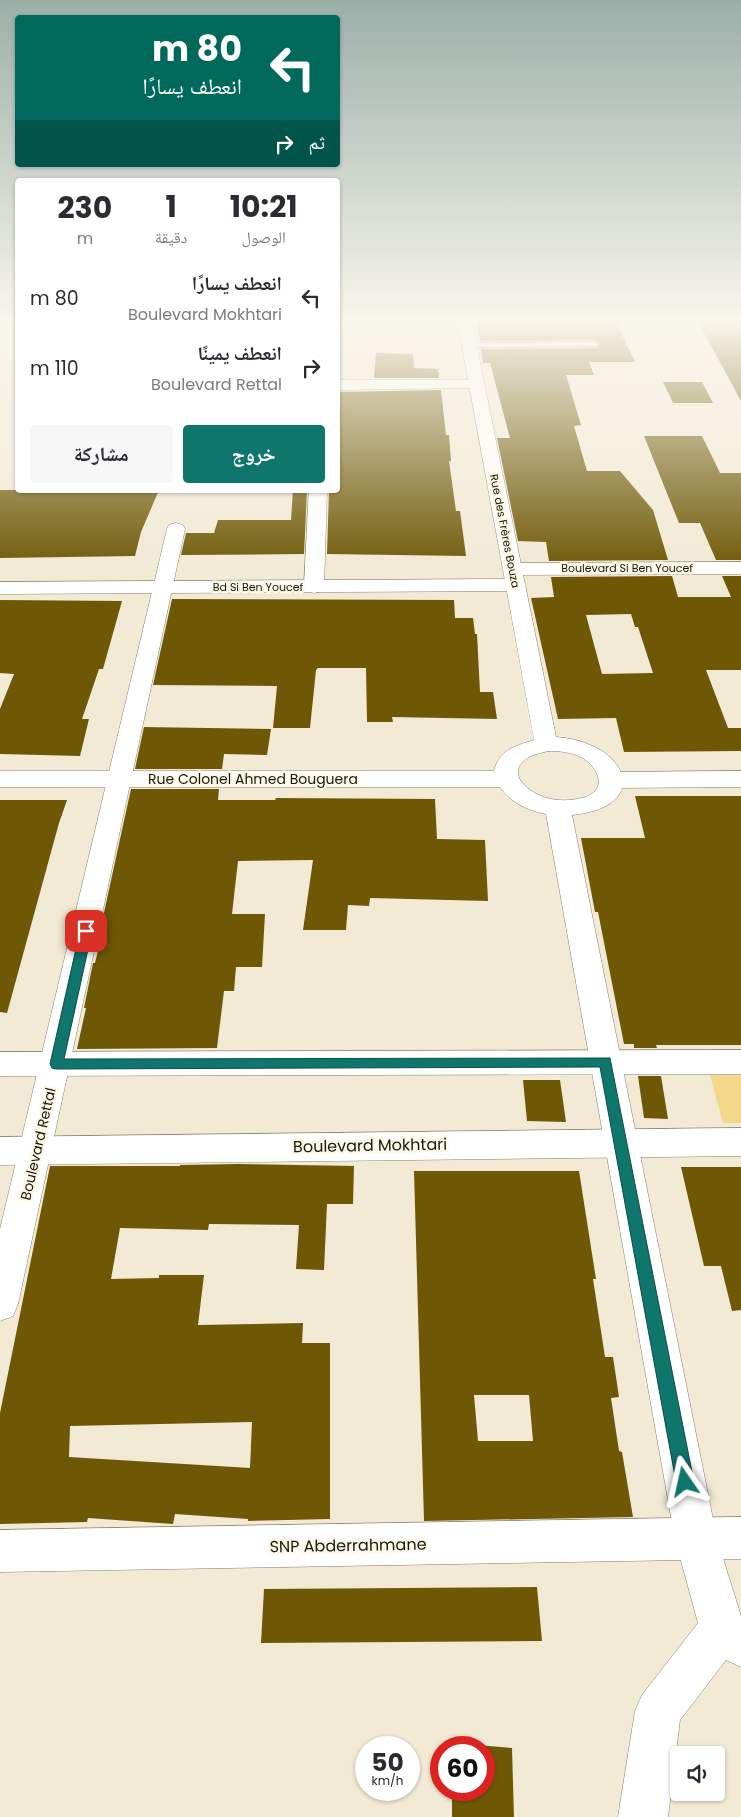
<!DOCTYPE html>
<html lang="ar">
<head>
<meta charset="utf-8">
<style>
	body { margin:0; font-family:Poppins,"Noto Naskh Arabic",sans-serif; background:#f7f7f7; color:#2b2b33; direction:rtl; height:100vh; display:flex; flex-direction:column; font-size:19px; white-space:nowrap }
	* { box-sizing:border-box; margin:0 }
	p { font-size:16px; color:#7c7c81 }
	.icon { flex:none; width:28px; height:28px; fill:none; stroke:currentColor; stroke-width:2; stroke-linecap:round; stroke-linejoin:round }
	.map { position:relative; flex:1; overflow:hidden; direction:ltr }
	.details { position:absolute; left:15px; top:178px; width:325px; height:315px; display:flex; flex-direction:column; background:#fff; border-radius:5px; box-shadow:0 1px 4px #0004; direction:rtl }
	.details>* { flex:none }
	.top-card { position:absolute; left:15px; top:15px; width:325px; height:152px; border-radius:5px; box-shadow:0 1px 4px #0004; direction:rtl; background:#00695c; color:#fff; overflow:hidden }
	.controls { position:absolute; left:670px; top:1746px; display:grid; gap:10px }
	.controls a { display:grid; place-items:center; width:55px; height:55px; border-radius:5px; background:#fff; box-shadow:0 1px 4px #0004; font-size:25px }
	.speed { position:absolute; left:355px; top:1736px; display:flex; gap:10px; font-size:25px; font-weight:700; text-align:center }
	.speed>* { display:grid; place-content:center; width:65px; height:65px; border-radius:50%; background:#fff; box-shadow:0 1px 4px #0004; line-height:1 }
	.speed small { font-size:12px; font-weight:400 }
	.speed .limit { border:8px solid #d22; background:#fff; color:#111 }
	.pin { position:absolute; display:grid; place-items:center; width:42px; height:42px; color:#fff; margin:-21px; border-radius:10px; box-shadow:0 2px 8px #0006 }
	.me { position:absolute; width:55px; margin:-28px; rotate:349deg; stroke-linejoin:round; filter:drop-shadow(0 0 4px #0008) }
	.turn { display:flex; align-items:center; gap:18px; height:105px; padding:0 15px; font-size:22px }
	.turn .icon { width:65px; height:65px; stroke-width:2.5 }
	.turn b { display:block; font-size:35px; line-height:42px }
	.then { display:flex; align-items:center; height:48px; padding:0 15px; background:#0003; gap:10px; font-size:19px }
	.eta { display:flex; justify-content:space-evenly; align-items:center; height:85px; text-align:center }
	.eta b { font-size:30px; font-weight:700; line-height:35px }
	.primary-button { display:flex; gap:10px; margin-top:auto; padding:10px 15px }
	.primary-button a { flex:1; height:58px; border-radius:5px; background:#0f766e; color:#fff; font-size:20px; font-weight:700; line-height:58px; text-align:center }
	.primary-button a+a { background:#f7f7f7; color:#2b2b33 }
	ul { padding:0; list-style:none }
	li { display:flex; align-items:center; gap:15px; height:70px; padding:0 15px }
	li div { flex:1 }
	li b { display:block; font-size:19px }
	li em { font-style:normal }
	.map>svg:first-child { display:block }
	.green { fill:#f3d889 }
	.building { fill:#6e5806; fill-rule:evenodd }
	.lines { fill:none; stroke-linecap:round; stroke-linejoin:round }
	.lane-casing { stroke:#89826f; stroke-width:2 }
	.street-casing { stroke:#89826f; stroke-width:1 }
	.secondary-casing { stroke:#89826f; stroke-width:1 }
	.primary-casing { stroke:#89826f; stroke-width:1 }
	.lane { fill:#fff; fill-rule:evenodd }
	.street { fill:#fff; fill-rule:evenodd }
	.secondary { fill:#fff; fill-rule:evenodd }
	.primary { fill:#fff; fill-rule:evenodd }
	.route { fill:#0f766e; stroke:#0a4d48 }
	.labels { text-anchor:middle; stroke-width:5; stroke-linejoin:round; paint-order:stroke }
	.far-street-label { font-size:11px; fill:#1a1810; stroke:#fef8e6 }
	.street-label { font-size:14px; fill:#1a1810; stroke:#fef8e6 }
	.near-street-label { font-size:16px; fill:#1a1810; stroke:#fef8e6 }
</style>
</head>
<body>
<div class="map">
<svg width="741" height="1817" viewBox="0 0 741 1817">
	<rect width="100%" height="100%" fill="#f2ead5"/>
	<!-- green -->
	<path class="green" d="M710,1075H741V1123H723Z"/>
	<!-- building -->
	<g class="building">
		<path d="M476,318H614L635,362H589L594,375H566L581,425L574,426L587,471H620L653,510L668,560L549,561L546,542L518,541L497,438H510L490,363H483L481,349L597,348L600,343L594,340L480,341Z"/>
		<path d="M696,318H741V401Z"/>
		<path d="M376,353L413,354L414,368L438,369L439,378H374Z"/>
		<path d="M663,382H702L713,403H673Z"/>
		<path d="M441,390L446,435H449L451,461H449L456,511H460L466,556L327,554L329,490H338V392Z"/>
		<path d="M644,436H702L720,473H741V560H716L700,523H679Z"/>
		<path d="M0,490H159L141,532L135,556L0,558Z"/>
		<path d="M293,490H307L304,554L181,555L186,533H214L218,520H291Z"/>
		<path d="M672,576L678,597H731L722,576H741V670H706L728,728H741V751L624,752L616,718L558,719L531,598L554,597L551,577ZM631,614L635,627H638L653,673L602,674L586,615Z"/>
		<path d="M172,599L454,600L455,618H473L475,634H477L480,692H493L497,719L392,717L393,722H367L366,668H318L316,670L310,728H273L277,686L153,685Z"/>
		<path d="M0,600L122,601L103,669H99L82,719H89L80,756L0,754V709L14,674L0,673Z"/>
		<path d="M144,727L271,729L267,755L224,754L222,769H135Z"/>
		<path d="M131,789H219L218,800H275L276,798L435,799L437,839L485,840L488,901L370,898L369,906L348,905L346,930H303L313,860L238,861L232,914H265L262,967H236L234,991H224L217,1048L77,1049L86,1008H84L93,963H95L106,917H103Z"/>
		<path d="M635,796H741V1045H656L657,1048H634V1044H624L598,912H595L581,838H645Z"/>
		<path d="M0,800H67L59,823L7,1013L0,1012Z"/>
		<path d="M638,1076H661L668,1119L644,1118Z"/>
		<path d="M523,1080H560L566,1122L527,1121Z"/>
		<path d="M238,1164L354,1166L353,1204H327L324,1270L296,1269L299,1225L209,1224L208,1230L120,1228L111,1279L159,1278V1275H204L198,1325L303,1323L302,1343H330V1519L248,1521V1519L175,1514L173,1524L88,1518L87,1522L0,1524V1413L50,1166H180V1165ZM252,1422L250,1468L69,1457L70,1426Z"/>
		<path d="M681,1167H741V1310L732,1311L721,1266H704Z"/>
		<path d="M414,1171H579L596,1279H593L605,1357H613L619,1397L611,1398L619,1451L622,1452L633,1517L424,1521ZM474,1395H529L533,1441H478Z"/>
		<path d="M537,1587L542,1641L261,1643L264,1589Z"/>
		<path d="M452,1743L512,1748L514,1817H452V1790H484V1748H452Z"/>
	</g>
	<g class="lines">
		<!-- lane casing -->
		<g class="lane-casing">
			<path id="lane" d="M594,342L598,344L597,346L469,347L465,345L469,343Z"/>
		</g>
		<!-- street casing -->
		<g class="street-casing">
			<g id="street">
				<path d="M338,380H476L481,381L483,384L481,387L476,388L338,390Z"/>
				<path d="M309,490H327L324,587L321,591L314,593L307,591L304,587Z"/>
				<path d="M176,523L183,525L185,529L18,1304L13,1316L0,1321V1229L167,529L169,525Z"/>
				<path d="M741,562V574L512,575L505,573L502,569L505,565L512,563Z"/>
				<path d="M741,1517V1559L0,1572V1530Z"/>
			</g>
		</g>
		<!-- secondary casing -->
		<g class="secondary-casing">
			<g id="secondary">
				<path d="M516,579L523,581L526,585L523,589L516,591L0,594V582Z"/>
				<path d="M0,771H506L515,774L518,779L515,784L506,787H0Z"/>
				<path d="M741,771V787L612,788L603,785L600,780L603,775L612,772Z"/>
				<path d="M741,1050V1074L0,1076V1052Z"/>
				<path d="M741,1128V1156L0,1165V1137Z"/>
			</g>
		</g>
		<!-- primary casing -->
		<g class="primary-casing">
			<path id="primary" d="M457,318H471L556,737C628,742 654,807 572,815L717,1539L741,1616V1667L726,1660L680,1720L668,1817H618L635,1711L642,1695L698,1623L675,1539L546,814C521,809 503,798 493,774C499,750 512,747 534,740ZM548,751C559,751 571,752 581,757C601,768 608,793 581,798C570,801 558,801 547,798C528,793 503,772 529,757C534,754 542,753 548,751Z"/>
		</g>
		<!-- lane -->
		<use href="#lane" class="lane"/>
		<!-- street -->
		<use href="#street" class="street"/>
		<!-- secondary -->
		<use href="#secondary" class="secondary"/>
		<!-- primary -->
		<use href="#primary" class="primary"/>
	</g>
	<!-- sky -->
	<linearGradient id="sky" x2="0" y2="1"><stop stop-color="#9bafa9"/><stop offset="0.56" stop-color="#f9f6ec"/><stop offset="1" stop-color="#f9f6ec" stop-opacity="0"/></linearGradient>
	<rect width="741" height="572" fill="url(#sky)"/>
	<!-- route -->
	<path class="route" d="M86,927L92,931L64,1059L610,1058L694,1482L691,1489L685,1491L679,1489L676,1482L600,1067L56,1069L52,1068L50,1064L80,931Z"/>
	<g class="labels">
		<!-- far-street labels -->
		<g class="far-street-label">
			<text transform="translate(505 531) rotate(79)" y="4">Rue des Frères Bouza</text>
			<text x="627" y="572">Boulevard Si Ben Youcef</text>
			<text x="258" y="591">Bd Si Ben Youcef</text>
		</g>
		<!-- street labels -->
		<g class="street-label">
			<text x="253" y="784">Rue Colonel Ahmed Bouguera</text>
			<text transform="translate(38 1144) rotate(-77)" y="5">Boulevard Rettal</text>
		</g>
		<!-- near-street labels -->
		<g class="near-street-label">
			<text transform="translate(370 1145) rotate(-1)" y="6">Boulevard Mokhtari</text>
			<text transform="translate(348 1545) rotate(-1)" y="6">SNP Abderrahmane</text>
		</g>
	</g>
</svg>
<div class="controls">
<a><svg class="icon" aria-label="sound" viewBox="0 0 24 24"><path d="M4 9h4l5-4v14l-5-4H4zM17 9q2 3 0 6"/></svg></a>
</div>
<div class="speed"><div>50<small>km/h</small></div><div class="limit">60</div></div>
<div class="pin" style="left:86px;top:931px;background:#d93025"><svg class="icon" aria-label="arrive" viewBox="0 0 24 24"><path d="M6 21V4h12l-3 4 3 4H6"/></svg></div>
<svg class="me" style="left:685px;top:1482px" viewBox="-20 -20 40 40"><path d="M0-17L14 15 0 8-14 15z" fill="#0f766e" stroke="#fff" stroke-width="4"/></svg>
<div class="top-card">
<div class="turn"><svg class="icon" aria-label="left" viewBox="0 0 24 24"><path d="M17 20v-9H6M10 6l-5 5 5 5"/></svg><div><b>80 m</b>انعطف يسارًا</div></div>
<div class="then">ثم<svg class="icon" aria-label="right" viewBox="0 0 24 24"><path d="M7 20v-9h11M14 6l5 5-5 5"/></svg></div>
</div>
<section class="details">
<div class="eta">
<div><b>10:21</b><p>الوصول</p></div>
<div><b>1</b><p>دقيقة</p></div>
<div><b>230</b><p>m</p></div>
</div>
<ul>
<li><svg class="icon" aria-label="left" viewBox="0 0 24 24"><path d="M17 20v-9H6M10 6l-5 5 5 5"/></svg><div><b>انعطف يسارًا</b><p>Boulevard Mokhtari</p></div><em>80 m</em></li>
<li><svg class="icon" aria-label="right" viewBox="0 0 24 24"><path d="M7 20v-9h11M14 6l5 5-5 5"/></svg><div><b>انعطف يمينًا</b><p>Boulevard Rettal</p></div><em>110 m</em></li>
</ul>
<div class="primary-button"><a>خروج</a><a>مشاركة</a></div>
</section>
</div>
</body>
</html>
